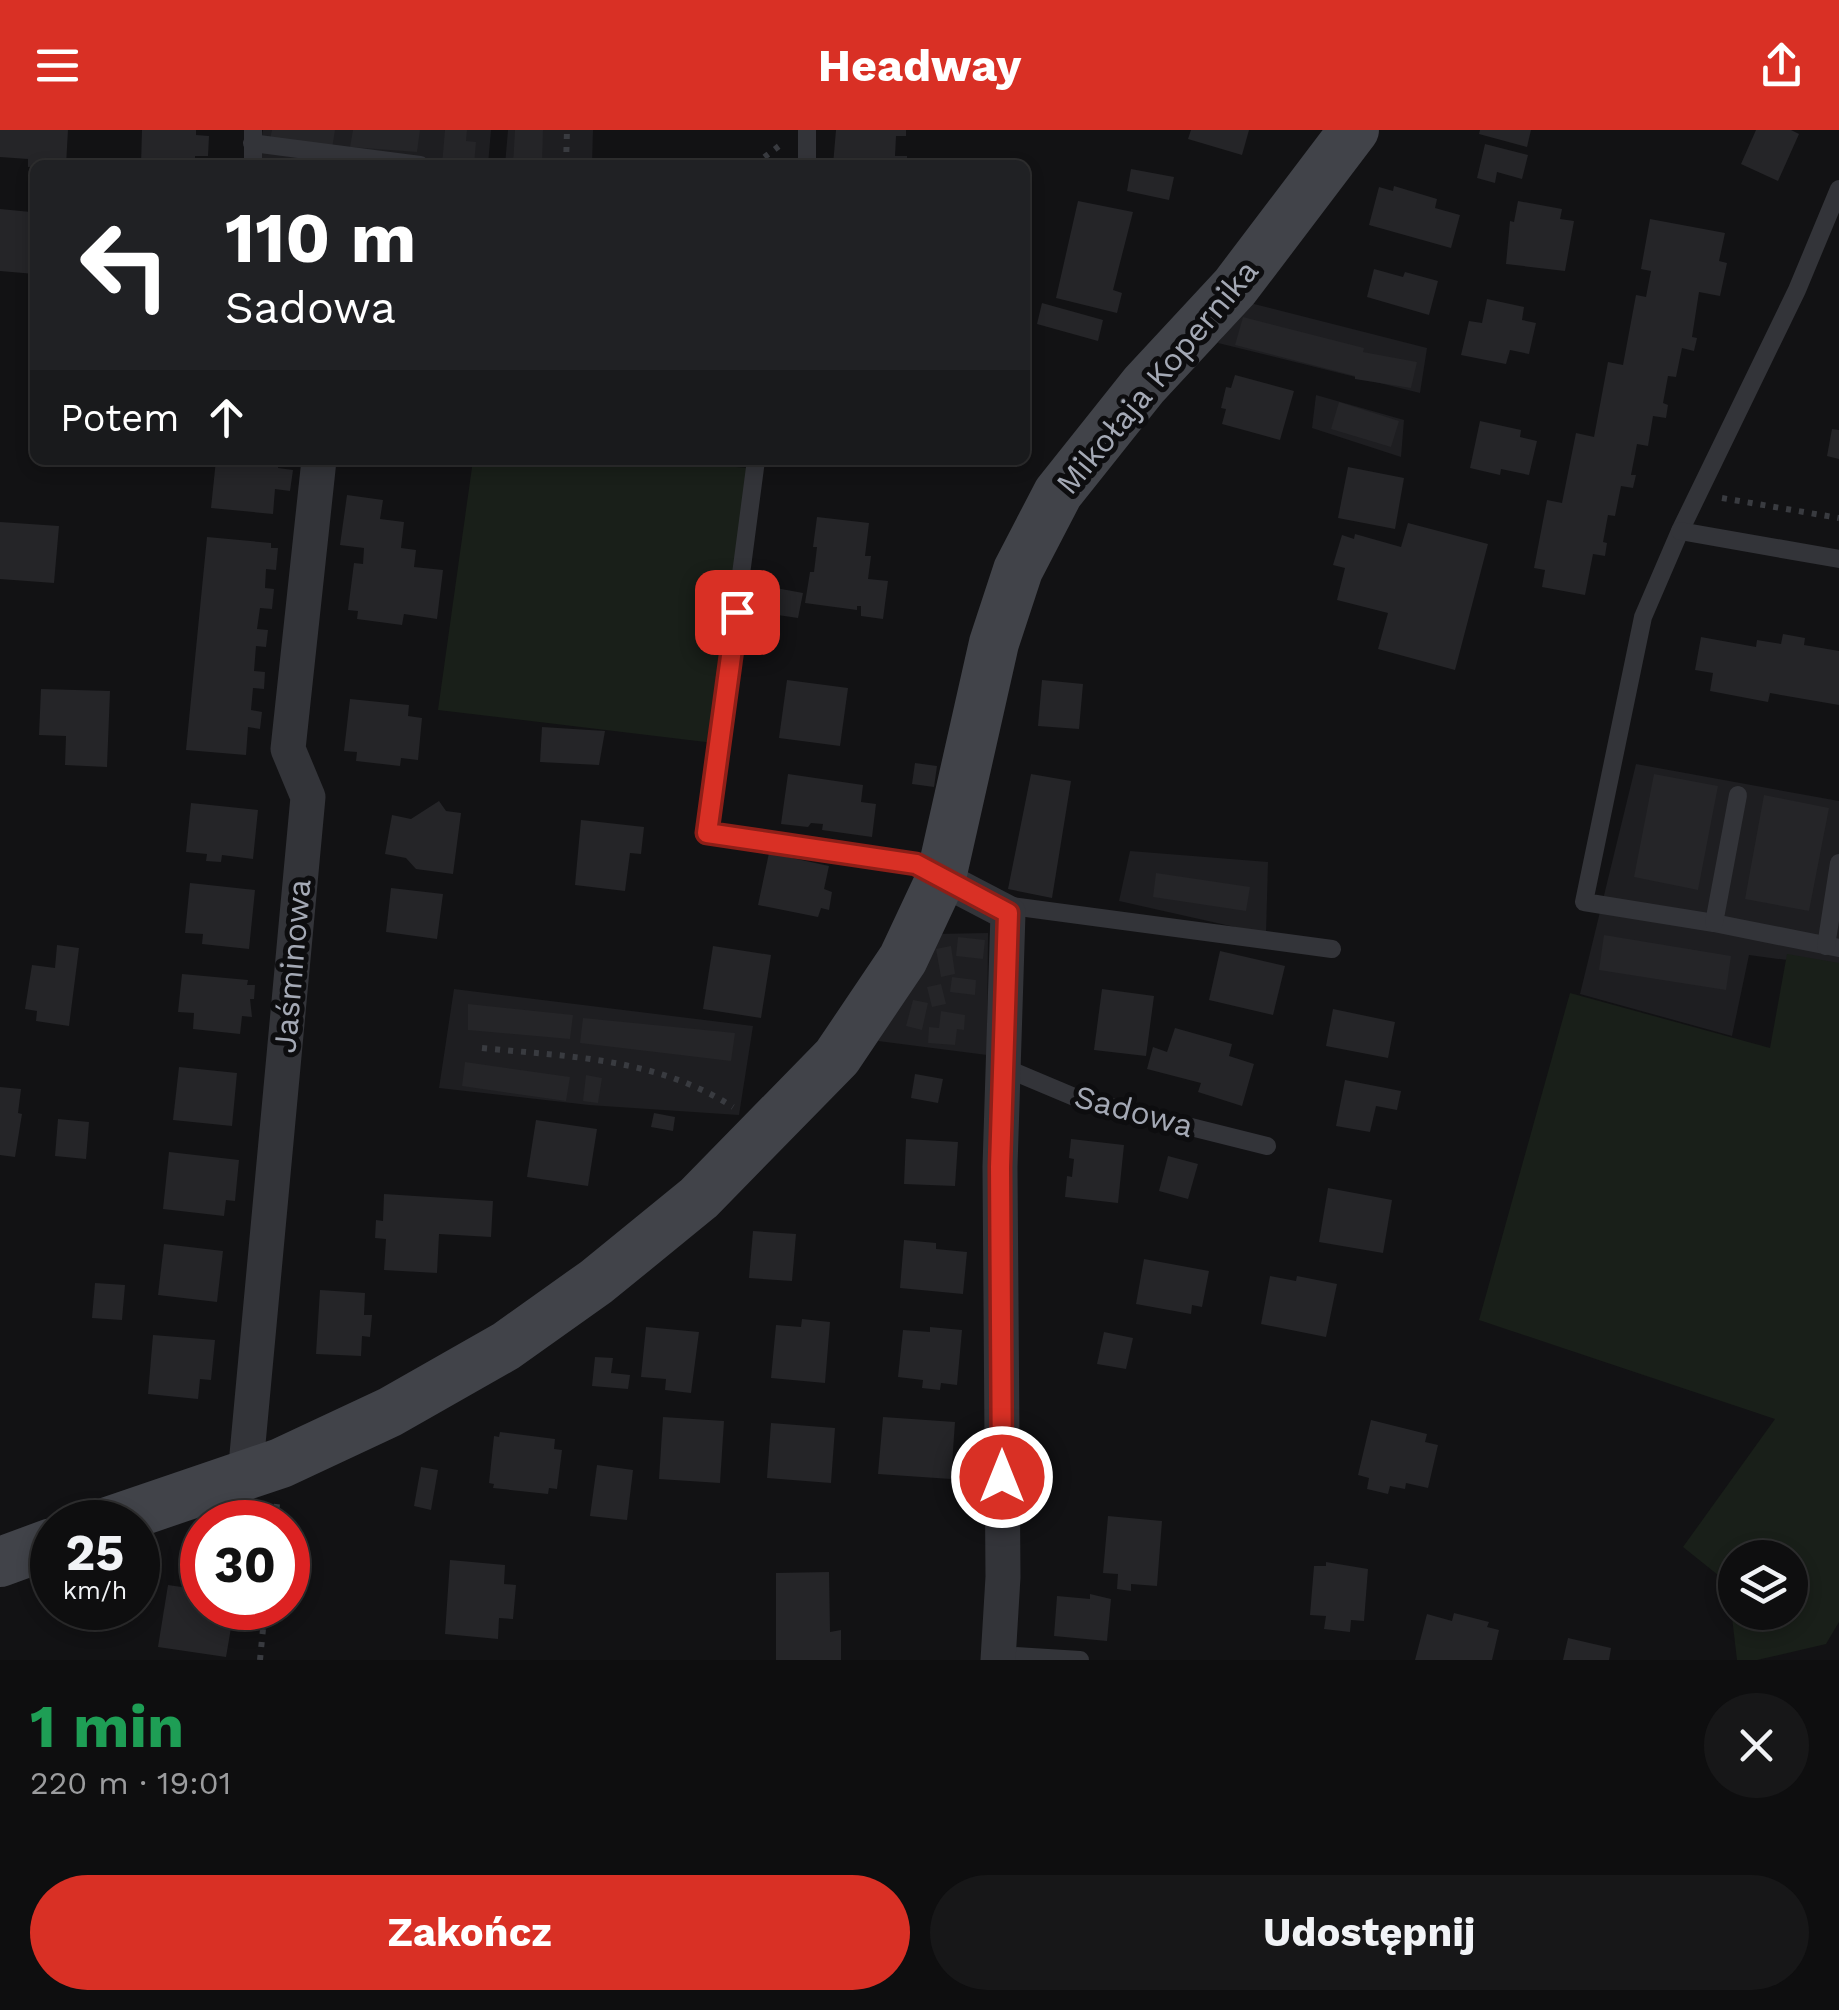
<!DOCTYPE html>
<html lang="pl">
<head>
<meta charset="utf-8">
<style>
	body { margin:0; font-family:"Work Sans",sans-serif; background:#171718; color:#f1f3f6; height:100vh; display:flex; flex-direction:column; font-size:38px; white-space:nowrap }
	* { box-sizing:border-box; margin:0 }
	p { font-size:32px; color:#9b9c9e }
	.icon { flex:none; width:55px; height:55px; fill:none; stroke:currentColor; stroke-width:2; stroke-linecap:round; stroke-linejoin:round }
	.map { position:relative; height:1530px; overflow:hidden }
	.side { display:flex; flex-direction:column; background:#0e0e0f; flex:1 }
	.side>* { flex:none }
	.hud { position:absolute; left:30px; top:30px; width:1000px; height:305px; border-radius:15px; box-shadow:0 5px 15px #0003,0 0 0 2px #2e2e2f; background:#202124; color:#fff; overflow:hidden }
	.buttons { position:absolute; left:1718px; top:1410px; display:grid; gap:20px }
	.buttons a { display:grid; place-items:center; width:90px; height:90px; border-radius:50%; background:#0e0e0f; box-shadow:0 5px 15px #0003,0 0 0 2px #2e2e2f; font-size:50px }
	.speed { position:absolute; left:30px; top:1370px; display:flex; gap:20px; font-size:50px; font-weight:700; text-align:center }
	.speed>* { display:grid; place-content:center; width:130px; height:130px; border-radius:50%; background:#0e0e0f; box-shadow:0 5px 15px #0003,0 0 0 2px #2e2e2f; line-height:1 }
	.speed small { font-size:25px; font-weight:400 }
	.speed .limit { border:15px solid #d22; background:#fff; color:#111 }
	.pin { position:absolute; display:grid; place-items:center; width:85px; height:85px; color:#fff; margin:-42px; border-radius:20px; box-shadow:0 5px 15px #0006 }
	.me { position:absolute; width:110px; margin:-55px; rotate:0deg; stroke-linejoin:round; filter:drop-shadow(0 0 8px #0008) }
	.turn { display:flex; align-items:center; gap:35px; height:210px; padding:0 30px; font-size:45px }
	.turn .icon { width:130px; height:130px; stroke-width:2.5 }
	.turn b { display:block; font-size:70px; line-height:85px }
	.then { display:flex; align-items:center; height:95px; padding:0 30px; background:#0003; gap:20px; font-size:38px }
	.round { display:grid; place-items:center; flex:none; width:105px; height:105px; border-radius:52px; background:#171718 }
	.headline { display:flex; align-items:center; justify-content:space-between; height:170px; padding:0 30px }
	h1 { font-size:60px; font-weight:700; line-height:75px; color:#1e9e55 }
	.button { display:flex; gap:20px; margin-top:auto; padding:20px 30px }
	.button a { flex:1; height:115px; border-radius:60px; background:#d93025; color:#fff; font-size:40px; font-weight:700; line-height:115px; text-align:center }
	.button a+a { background:#171718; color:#f1f3f6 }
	header { display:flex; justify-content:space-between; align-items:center; height:130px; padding:0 30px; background:#d93025; color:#fff; font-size:45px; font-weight:700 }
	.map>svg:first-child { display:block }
	.built { fill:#1e1e21 }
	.green { fill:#191f19; fill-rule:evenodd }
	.building { fill:#252528 }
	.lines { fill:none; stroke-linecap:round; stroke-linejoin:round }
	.path { stroke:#393b40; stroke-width:6; stroke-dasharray:5 8; stroke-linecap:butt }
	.lane { stroke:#333439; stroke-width:18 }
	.street { stroke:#333439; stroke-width:35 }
	.secondary { stroke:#414349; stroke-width:50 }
	.route-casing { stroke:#8d1f18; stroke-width:25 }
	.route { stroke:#d93025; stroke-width:18 }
	.labels { text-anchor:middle; stroke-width:10; stroke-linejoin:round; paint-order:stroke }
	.street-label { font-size:32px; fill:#a4a9b5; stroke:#0d0d0f }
</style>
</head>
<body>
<header><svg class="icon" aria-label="menu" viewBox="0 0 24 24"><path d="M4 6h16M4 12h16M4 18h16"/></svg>Headway<svg class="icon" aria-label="share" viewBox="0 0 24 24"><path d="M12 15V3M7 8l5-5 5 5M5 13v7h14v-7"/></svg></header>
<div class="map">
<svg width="1839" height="1530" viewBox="0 0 1839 1530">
	<rect width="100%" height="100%" fill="#121214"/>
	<!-- built -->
	<g class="built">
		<path d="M263,0H491L488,35H256Z"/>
		<path d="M508,0H593L592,35H505Z"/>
		<path d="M1246,172L1427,218L1420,263L1218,213Z"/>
		<path d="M1316,265L1404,290L1401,327L1312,298Z"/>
		<path d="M1636,634L1839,671V837L1749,825L1732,906L1580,864Z"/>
		<path d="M1130,721L1268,732L1266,804L1119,771Z"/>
		<path d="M988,803L987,925L878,911L936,804Z"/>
		<path d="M454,859L753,896L739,985L589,975L439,958Z"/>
	</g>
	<!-- green -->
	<g class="green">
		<path d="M473,330H652L748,338L714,613L438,580Z"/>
		<path d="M1787,824L1839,833V1492L1826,1514L1757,1530H1737L1728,1453L1683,1417L1775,1289L1479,1190L1570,863L1770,918ZM1735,1428H1790V1482H1735Z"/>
	</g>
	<!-- building -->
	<g class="building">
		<path d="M0,0H68L66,35L28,37V29L0,27Z"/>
		<path d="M142,0H196V5L209,6L208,26H195V35H141Z"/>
		<path d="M272,0H335L332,19L270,9Z"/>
		<path d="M353,0H420L417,22L350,17Z"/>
		<path d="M445,0H467L466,11L476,12L474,35H442Z"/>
		<path d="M515,0H543L542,35H513Z"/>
		<path d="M836,0H906V6H896L895,26H907V35H833Z"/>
		<path d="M1191,0H1249L1242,25L1188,9Z"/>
		<path d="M1480,0H1531L1527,17L1479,4Z"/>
		<path d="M1756,0H1791L1799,4L1778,51L1741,34Z"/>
		<path d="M1485,14L1528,25L1522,49L1497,42L1495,53L1477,48Z"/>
		<path d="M1131,39L1174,47L1169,70L1127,61Z"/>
		<path d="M1394,56L1437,69L1435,78L1460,85L1451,118L1369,95L1379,57L1393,61Z"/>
		<path d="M1078,71L1133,82L1113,160L1122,163L1117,183L1056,168Z"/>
		<path d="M1518,71L1562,79L1560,89L1574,91L1565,141L1506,134L1510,91L1514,92Z"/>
		<path d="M0,79L31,82L30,92H35V144L0,141Z"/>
		<path d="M1650,89L1725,103L1719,131L1727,133L1720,166L1699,162L1692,207L1697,208L1694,221L1682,218L1676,247L1668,246L1663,273L1668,275L1666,288L1653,286L1648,316L1637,314L1631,345H1636L1633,358L1621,356L1615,386L1608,385L1603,412L1607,413L1605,426L1593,424L1585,465L1542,457L1545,440L1534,438L1547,370L1562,373L1576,303L1594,307L1608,232L1623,235L1636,165L1646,167L1651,141L1641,139Z"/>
		<path d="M1374,139L1403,147L1405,142L1438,151L1429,185L1367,167Z"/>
		<path d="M1487,169L1524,177L1522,190L1536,193L1529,224L1510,220L1506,234L1461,225L1469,191L1482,193Z"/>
		<path d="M1042,173L1103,190L1098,211L1037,194Z"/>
		<path d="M1243,187L1364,218L1363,222L1417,232L1411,258L1355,249V246L1235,215Z"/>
		<path d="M1235,245L1294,261L1280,310L1222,294L1226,279L1221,278L1226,257L1231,258Z"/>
		<path d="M1339,272L1399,291L1391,317L1331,299Z"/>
		<path d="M1480,291L1521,300L1520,307L1537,311L1529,345L1501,339L1500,345L1470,338Z"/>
		<path d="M1832,299L1839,300V329L1827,326Z"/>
		<path d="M216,330H279L278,338L293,340L290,361L275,359L273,384L211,378Z"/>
		<path d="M1348,337L1404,348L1395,399L1338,388Z"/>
		<path d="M347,365L383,370L380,389L404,392L401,418L416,420L414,437L443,440L437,489L404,484L402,495L357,489L358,481L348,480L354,433L363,434L364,418L340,415Z"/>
		<path d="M817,387L869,393L865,426H871L868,449L888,451L883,489L861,486V476H857V480L805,473L810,442H814L817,417H813Z"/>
		<path d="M0,392L59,396L54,453L0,449Z"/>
		<path d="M1408,393L1488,414L1455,540L1378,519L1388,483L1337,470L1345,438L1333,435L1342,405L1354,409L1355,404L1401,417Z"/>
		<path d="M207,407L271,413V418H278L276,440L266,439L265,458L274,459L272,479L260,478L257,499L268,500L266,517L256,516L254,541L265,542L264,559L253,558L251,580L262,582L260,599L248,597L246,625L186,620Z"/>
		<path d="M776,458L803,463L798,488L771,484Z"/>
		<path d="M1783,504L1805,508L1804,515L1839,521V575L1770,563L1768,572L1710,561L1713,543L1695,540L1701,507L1756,517L1757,510L1781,514Z"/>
		<path d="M787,550L848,558L840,616L779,608Z"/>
		<path d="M1042,550L1083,554L1079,599L1038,596Z"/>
		<path d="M41,559L110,561L107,637L65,635L66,606L39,605Z"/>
		<path d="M350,569L409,575L408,586L422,588L418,630L401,628L400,636L356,631L357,622L344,621Z"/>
		<path d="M542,597L605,601L599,635L540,632Z"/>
		<path d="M915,633L937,636L934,657L912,654Z"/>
		<path d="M788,644L863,655L861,672L876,674L872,707L822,700L823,694L811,693L808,697L781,694Z"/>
		<path d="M1031,644L1071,651L1052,768L1008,759Z"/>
		<path d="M1654,644L1718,656L1698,760L1634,747Z"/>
		<path d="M1764,665L1829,678L1809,781L1745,769Z"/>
		<path d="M439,671L446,681L461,683L453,744L416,739L406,728L385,724L392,685L411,689Z"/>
		<path d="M191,673L258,680L253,729L222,725L221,732L206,731L207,724L186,722Z"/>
		<path d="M581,690L644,697L641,724L630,723L625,761L575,755Z"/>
		<path d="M769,723L829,736L824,759L832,762L829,780L821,778L818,787L758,775Z"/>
		<path d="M1156,743L1250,757L1246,781L1153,767Z"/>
		<path d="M190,753L255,760L249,819L202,814L203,804L185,803Z"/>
		<path d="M391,758L443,764L437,809L386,802Z"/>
		<path d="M1604,805L1731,826L1726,860L1599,840Z"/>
		<path d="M958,807L985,810L983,829L956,826Z"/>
		<path d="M57,815L79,818L69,896L36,891L37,881L25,879L32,835L55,838Z"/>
		<path d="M713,816L771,825L761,888L703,879Z"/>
		<path d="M951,816L955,844L941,847L936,819Z"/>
		<path d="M1220,821L1285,836L1273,885L1209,870Z"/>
		<path d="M182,844L248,850L247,855H255L254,869H250L252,887L242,886L240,904L193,899L194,883L178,882Z"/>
		<path d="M952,847L976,850L975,865L950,862Z"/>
		<path d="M941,854L946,874L932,877L927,857Z"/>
		<path d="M1102,859L1154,866L1146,926L1094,920Z"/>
		<path d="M913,870L928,873L922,900L906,896Z"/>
		<path d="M468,874L573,885L570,909L468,900Z"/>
		<path d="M1333,879L1395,892L1388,928L1326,916Z"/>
		<path d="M941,881L965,885L964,900L957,899L955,915L928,913L929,897L939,898Z"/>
		<path d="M583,888L735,903L731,931L580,913Z"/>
		<path d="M1175,898L1232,914L1229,926L1254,934L1242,976L1198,962L1201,953L1147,939L1153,917L1167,922Z"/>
		<path d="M465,932L570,947L566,971L462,956Z"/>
		<path d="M179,937L237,943L232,996L173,990Z"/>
		<path d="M915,944L943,949L938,973L911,968Z"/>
		<path d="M586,945L602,948L598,973L583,971Z"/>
		<path d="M1345,950L1401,961L1397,980L1376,976L1370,1002L1336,996Z"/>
		<path d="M0,957L21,959L18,983L22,984L15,1027L0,1025Z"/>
		<path d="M654,983L675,987L673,1001L651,997Z"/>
		<path d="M58,989L89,992L86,1029L55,1026Z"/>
		<path d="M536,990L597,999L588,1056L527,1047Z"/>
		<path d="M906,1009L958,1012L955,1056L904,1054Z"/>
		<path d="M1071,1009L1124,1015L1118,1073L1065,1067L1067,1046L1072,1047L1074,1029L1069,1028Z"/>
		<path d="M169,1022L239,1030L235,1071L226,1070L224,1086L163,1079Z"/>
		<path d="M1168,1026L1198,1034L1188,1069L1159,1061Z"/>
		<path d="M1328,1058L1392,1070L1383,1123L1319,1112Z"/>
		<path d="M384,1064L493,1071L491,1107L439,1104L437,1143L384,1140L386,1109L375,1108L376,1090L383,1091Z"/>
		<path d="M753,1101L796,1104L792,1151L749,1148Z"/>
		<path d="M904,1110L936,1113V1119L967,1122L963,1164L900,1158Z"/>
		<path d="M164,1114L223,1121L217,1172L158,1165Z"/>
		<path d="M1144,1129L1209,1141L1202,1177L1192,1175L1191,1184L1136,1174Z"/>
		<path d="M1270,1146L1296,1151L1297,1146L1337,1154L1326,1207L1261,1194Z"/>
		<path d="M95,1153L125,1155L122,1190L92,1188Z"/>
		<path d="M320,1160L365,1163L364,1185H372L370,1207L362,1206L361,1226L316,1224Z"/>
		<path d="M802,1189L830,1192L825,1253L771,1248L776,1195L801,1197Z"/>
		<path d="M646,1197L699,1202L691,1263L665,1260L666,1249L641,1247Z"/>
		<path d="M930,1197L962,1200L957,1255L941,1253L940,1260L922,1258L923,1250L898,1247L903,1200L930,1202Z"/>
		<path d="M1104,1202L1133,1208L1126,1239L1097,1234Z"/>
		<path d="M153,1205L215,1210L211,1250L200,1249L198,1269L148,1264Z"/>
		<path d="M595,1227L613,1228L611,1243L630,1245L628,1259L592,1256Z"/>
		<path d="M663,1287L724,1291L720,1353L659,1349Z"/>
		<path d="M883,1287L955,1292L951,1349L878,1344Z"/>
		<path d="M1371,1290L1427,1304L1425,1312L1438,1315L1428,1358L1406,1353L1405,1359L1390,1356L1388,1364L1367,1359L1369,1348L1358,1345Z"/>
		<path d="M771,1293L835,1298L831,1353L767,1348Z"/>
		<path d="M500,1302L555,1309L554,1319L562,1320L557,1359L549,1358L548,1364L493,1358L494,1354L489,1353L494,1306L499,1307Z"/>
		<path d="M597,1335L633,1340L627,1390L590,1386Z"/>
		<path d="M421,1337L438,1340L431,1380L414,1376Z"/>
		<path d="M1108,1386L1162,1391L1157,1456L1131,1454V1461L1117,1459L1118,1444L1103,1443Z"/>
		<path d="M450,1430L505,1435L504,1454L516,1455L513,1489L499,1488L498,1509L445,1504Z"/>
		<path d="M1326,1432L1368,1439L1364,1491L1351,1490L1350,1502L1324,1499L1326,1486L1310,1485L1314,1436H1326Z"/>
		<path d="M829,1442L830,1502L841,1500V1530H776V1443Z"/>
		<path d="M168,1455L202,1460V1478H225L223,1490L232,1492L226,1527L158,1517Z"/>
		<path d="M1090,1464L1111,1469L1107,1511L1054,1506L1057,1466L1090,1469Z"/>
		<path d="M1454,1483L1489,1492L1487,1497L1499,1500L1492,1530H1415L1427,1484L1452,1491Z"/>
		<path d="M1568,1508L1611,1518L1609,1530H1563Z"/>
	</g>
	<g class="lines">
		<!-- path -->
		<g class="path">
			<path d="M566,35L567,0"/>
			<path d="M754,35L779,16V11"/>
			<path d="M1722,368L1839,388"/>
			<path d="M482,918C571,927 656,928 733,977"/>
			<path d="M275,1392L277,1374"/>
			<path d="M260,1530L265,1478"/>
		</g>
		<!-- lane -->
		<g class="lane">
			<path d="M807,0V35"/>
			<path d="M252,13L420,35"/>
			<path d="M253,35V0"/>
			<path d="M1839,59L1797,160L1680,401L1643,487L1584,772L1714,793L1839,818"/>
			<path d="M756,330L707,703L916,733L936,745"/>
			<path d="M1680,401L1839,429"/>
			<path d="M1004,775L1332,819"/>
			<path d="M1714,793L1738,665"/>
			<path d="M1826,816L1839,733"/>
			<path d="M1003,937L1079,969L1267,1016"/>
			<path d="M999,1525L1080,1530"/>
		</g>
		<!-- street -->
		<g class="street">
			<path d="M941,748L1008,783L1000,1037L1003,1447L998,1530"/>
			<path d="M245,1346L308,667L288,619L319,330"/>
		</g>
		<!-- secondary -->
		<g class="secondary">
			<path d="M108,1392L281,1333L390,1282L506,1216L596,1152L699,1068L837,927L903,829L941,748L994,513L1018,440L1058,363L1144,255L1235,157L1354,0"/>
			<path d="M0,1432L52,1413"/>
		</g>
	</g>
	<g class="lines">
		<!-- route casing -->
		<g class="route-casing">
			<path id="route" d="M737,482L707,703L916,734L1008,783L1000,1037L1002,1347"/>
		</g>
		<!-- route -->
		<use href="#route" class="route"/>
	</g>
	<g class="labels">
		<!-- street labels -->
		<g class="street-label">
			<text transform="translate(1157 247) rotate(-50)" y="11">Mikołaja Kopernika</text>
			<text transform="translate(292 836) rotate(-85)" y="11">Jaśminowa</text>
			<text transform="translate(1134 981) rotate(15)" y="11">Sadowa</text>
		</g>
	</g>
</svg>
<div class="buttons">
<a><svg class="icon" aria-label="layers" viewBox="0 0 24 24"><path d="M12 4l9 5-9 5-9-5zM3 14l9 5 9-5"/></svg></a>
</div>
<div class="speed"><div>25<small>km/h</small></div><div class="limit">30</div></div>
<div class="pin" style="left:737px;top:482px;background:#d93025"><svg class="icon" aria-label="arrive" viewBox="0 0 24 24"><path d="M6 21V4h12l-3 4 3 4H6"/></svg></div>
<svg class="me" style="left:1002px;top:1347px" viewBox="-20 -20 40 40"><circle r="17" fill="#d93025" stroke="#fff" stroke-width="3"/><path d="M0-11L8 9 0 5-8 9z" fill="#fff"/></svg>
<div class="hud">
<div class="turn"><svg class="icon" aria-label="left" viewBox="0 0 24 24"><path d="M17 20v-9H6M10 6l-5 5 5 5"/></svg><div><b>110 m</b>Sadowa</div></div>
<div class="then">Potem<svg class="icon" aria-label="ahead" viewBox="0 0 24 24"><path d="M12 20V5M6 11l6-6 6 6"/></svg></div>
</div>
</div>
<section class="side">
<div class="headline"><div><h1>1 min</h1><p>220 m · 19:01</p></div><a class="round"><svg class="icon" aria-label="close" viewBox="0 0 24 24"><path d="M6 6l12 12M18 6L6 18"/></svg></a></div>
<div class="button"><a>Zakończ</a><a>Udostępnij</a></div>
</section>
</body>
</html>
